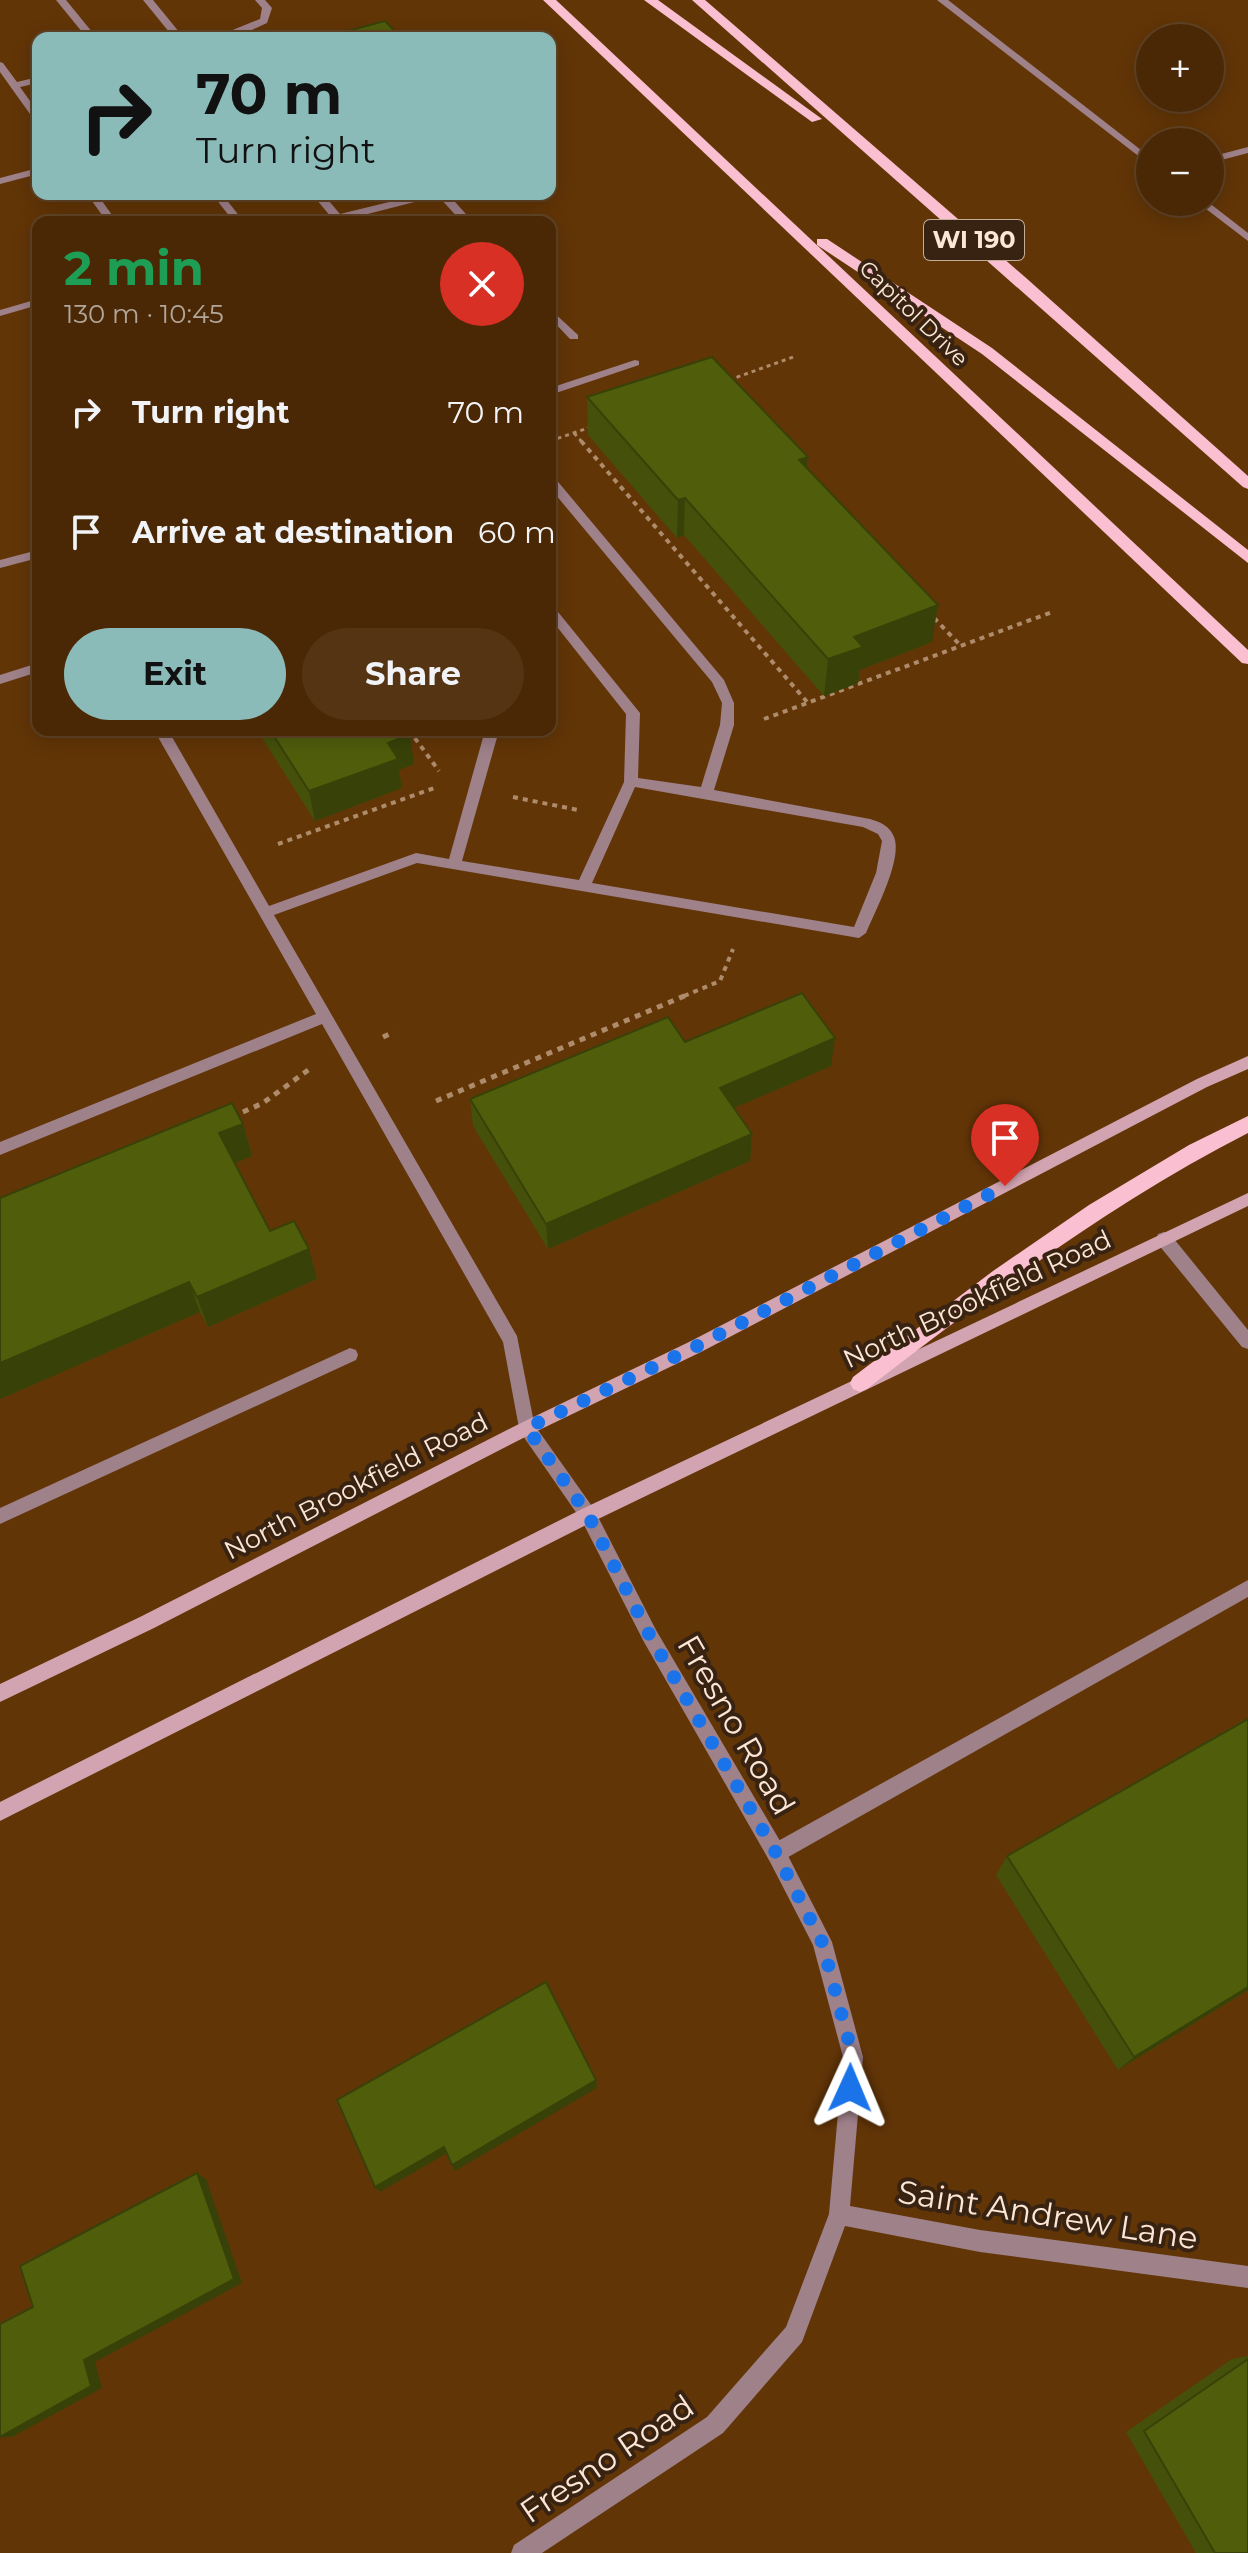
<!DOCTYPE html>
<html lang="en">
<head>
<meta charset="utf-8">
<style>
	body { margin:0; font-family:Montserrat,sans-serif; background:#543413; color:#f1f3f6; height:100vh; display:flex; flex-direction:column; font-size:30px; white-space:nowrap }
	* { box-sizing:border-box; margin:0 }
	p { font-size:26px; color:#b2a69a }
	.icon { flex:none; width:44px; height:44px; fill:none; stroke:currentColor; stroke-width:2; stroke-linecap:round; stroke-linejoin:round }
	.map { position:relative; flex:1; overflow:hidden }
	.drawer { position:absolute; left:32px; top:216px; width:524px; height:520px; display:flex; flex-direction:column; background:#4a2805; border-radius:16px; box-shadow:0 4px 20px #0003,0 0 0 2px #614427 }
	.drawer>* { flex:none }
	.banner { position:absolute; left:32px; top:32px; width:524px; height:168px; border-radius:16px; box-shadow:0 4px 20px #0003,0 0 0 2px #614427; background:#8bbbb9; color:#111; overflow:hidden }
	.buttons { position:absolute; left:1136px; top:24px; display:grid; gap:16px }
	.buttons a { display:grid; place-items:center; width:88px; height:88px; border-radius:50%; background:#4a2805; box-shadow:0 4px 20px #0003,0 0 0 2px #614427; font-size:40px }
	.pin { position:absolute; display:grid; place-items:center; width:68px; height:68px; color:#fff; margin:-82px -34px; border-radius:50% 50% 50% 0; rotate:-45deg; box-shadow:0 0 8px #0007 }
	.pin .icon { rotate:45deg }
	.me { position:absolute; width:88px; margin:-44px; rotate:1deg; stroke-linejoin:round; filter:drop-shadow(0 0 6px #0008) }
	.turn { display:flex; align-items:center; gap:28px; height:168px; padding:0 32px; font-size:36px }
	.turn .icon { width:104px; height:104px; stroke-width:2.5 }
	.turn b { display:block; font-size:56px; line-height:68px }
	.round { display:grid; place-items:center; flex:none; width:84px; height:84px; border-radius:42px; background:#543413 }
	.head { display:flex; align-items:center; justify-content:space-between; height:136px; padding:0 32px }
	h1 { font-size:48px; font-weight:700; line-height:60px; color:#1e9e55 }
	.primary-button { display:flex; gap:16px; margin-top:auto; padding:16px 32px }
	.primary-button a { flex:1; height:92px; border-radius:48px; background:#8bbbb9; color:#111; font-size:32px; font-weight:700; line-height:92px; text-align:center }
	.primary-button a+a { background:#543413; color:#f1f3f6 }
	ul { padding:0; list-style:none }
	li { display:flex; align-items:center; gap:24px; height:120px; padding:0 32px }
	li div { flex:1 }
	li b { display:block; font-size:30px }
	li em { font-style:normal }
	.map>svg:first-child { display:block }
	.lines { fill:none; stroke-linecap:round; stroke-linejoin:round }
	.path-far2 { stroke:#ad8b6b; stroke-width:3; stroke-dasharray:4 4; stroke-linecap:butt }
	.path-far1 { stroke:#ad8b6b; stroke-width:4; stroke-dasharray:5 5; stroke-linecap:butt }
	.path { stroke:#ad8b6b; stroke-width:5; stroke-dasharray:6 6; stroke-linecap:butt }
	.lane { fill:#9f818a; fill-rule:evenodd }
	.street { fill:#9f818a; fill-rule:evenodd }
	.secondary { fill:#d2a4b1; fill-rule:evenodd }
	.primary { fill:#fabfd0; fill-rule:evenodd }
	.wall { fill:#45510a }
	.shaded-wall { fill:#384208 }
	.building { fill:#505e0c; stroke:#384208; stroke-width:2 }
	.route { stroke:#1a73e8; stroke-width:14; stroke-dasharray:0 25.2 }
	.labels { text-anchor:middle; stroke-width:8; stroke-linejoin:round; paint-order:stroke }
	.far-street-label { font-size:22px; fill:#fde6d5; stroke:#382312 }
	.shield { fill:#382312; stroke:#c2ac9a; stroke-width:2 }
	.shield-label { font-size:24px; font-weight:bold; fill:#fde6d5 }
	.street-label { font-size:26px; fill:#fde6d5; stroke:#382312 }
	.near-street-label { font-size:32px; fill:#fde6d5; stroke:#382312 }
</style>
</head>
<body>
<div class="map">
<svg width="1248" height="2553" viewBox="0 0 1248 2553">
	<rect width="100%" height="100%" fill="#623507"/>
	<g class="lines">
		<!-- path-far2 -->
		<g class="path-far2">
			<path d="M729,380L796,356"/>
			<path d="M574,433L583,443"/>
			<path d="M550,441L591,427"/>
		</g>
		<!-- path-far1 -->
		<g class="path-far1">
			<path d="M581,441L808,703"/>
			<path d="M934,618L961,646"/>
			<path d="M764,719L1052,612"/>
			<path d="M409,730L439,771"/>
			<path d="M513,797L578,810"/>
			<path d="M278,844L437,787"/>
			<path d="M684,996L720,981L733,949"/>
		</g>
		<!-- path -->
		<g class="path">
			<path d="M383,1037L394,1032"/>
			<path d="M436,1101L689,994"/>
			<path d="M232,1117L263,1103L311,1068"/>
		</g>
		<!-- lane -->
		<g class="lane">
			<path d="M56,0H66L97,38H87Z"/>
			<path d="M143,0H153L184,38H174Z"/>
			<path d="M255,0H265L272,8L267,23L239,36L213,38L260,19L262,8Z"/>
			<path d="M937,0H948L1150,157V165Z"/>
			<path d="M0,62L3,63L17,82L38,77V83L20,87L38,112V122L35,121L0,72Z"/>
			<path d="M1248,147V153L1210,163V157Z"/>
			<path d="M38,168V174L0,184V178Z"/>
			<path d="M87,194H97L117,222H107Z"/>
			<path d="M212,194H222L244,222H234Z"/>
			<path d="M312,194H323L340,214L422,194H448L473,222H462L438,196L344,220L346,222H318L331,217Z"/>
			<path d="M1197,202H1208L1248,233V241Z"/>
			<path d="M38,299V305L0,316V310Z"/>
			<path d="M550,309L578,335V339H570L550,318Z"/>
			<path d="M635,360L639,361V365L550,395V388Z"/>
			<path d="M550,476L554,477L724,680L734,703V725L714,790L870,819C880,822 890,826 894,837C903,859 875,911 866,933L859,938L417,863L274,915L517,1336L535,1428L533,1433L527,1435L521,1433L519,1428L503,1342L322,1024L0,1155V1142L316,1014L154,730H168L269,906L416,853L449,859L484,734L481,730H495L498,734L462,861L579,880L624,782L626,714L550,618V606L554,607L640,713L638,778L701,787L720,725L722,703L712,682L550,488ZM635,787L863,827L878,834L882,841L876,873L854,927L592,883Z"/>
			<path d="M38,550V558L0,568V560Z"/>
			<path d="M38,663V672L0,684V675Z"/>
			<path d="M1164,1232L1170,1234L1248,1330V1349L1242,1347L1158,1244L1156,1239L1158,1234Z"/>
			<path d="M350,1348L356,1350L358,1355L356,1360L0,1524V1508Z"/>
			<path d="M1248,1580V1597L783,1860L776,1863L769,1860L766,1853L769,1846Z"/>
		</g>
		<!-- street -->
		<path class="street" d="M527,1421L533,1423L594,1509L656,1630L783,1846L832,1942L863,2057L850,2206L980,2230L1248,2266V2288L980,2252L845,2226L802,2342L723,2433L542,2553H511L514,2545L707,2417L786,2327L829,2214L843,2057L813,1945L769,1860L644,1642L582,1521L521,1433L519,1428L521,1423Z"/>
		<!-- secondary -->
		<g class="secondary">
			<path d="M1248,1056V1069L1207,1087L701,1352L533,1433L154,1628L0,1702V1684L142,1616L521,1423L689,1342L1197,1079Z"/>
			<path d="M1248,1193V1206L594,1521L0,1821V1802L582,1509Z"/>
		</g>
		<!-- primary -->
		<g class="primary">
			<path d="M543,0H556L1248,650V664L1242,663Z"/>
			<path d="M644,0H658L822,119L812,122Z"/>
			<path d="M692,0H705L1025,277L1248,476V489L1243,487Z"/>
			<path d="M817,239H827L992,348L1248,550V563L982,354L817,245Z"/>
			<path d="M1248,1116V1133C1111,1203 989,1295 867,1389L860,1392L853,1389L850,1383L853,1377L993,1271L1089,1205L1189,1145Z"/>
		</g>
	</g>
	<!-- wall -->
	<g class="wall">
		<path d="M587,397L808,457L807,468L932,642L860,670L858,683L824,696L684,535L677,538L588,435Z"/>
		<path d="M257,730H407L414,764L399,770L402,788L315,821Z"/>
		<path d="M831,1066L734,1108L752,1134L750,1161L548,1249L473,1126L470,1099Z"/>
		<path d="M243,1124L252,1156L234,1163L270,1231L317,1279L208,1327L200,1312L0,1399V1198Z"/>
		<path d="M1248,1719V1990L1118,2070L996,1875L1007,1856Z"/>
		<path d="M1248,2356V2553H1196L1126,2432L1232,2359Z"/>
	</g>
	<!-- shaded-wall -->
	<g class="shaded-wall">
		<path d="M808,457L804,494L799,460Z"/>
		<path d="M685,498L684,535L677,538L678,500Z"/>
		<path d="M938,605L932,642L860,670L858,683L824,696L828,659L854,637Z"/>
		<path d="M410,734L414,764L399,770L402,788L315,821L309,791L388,743Z"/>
		<path d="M835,1038L831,1066L718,1115L720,1088Z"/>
		<path d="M243,1124L252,1156L228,1166L219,1133Z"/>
		<path d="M752,1134L750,1161L548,1249L546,1224Z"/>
		<path d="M309,1249L317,1279L208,1327L197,1297Z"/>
		<path d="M189,1282L200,1312L0,1399V1363Z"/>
		<path d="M1248,1987V1990L1118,2070L1134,2057Z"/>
		<path d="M596,2080L597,2088L455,2171L452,2165Z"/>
		<path d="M444,2147L447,2153L380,2192L375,2187Z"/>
		<path d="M197,2173L206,2179L242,2283L95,2362L102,2388L12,2437H0L84,2360Z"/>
	</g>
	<!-- building -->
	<g class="building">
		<path d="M385,21L401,38H321Z"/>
		<path d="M712,357L808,457L799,460L938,605L854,637L863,647L828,659L685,498L678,500L587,397Z"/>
		<path d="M270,730H407L410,734L388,743L398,759L309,791Z"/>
		<path d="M802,993L835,1038L720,1088L752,1134L546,1224L470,1099L668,1017L685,1042Z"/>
		<path d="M232,1103L243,1124L219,1133L270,1231L294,1221L309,1249L197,1297L189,1282L0,1363V1198Z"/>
		<path d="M1248,1719V1987L1134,2057L1007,1856Z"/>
		<path d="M546,1982L596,2080L452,2165L444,2147L375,2187L337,2100Z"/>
		<path d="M197,2173L234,2279L84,2360L91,2386L0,2437V2324L33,2307L20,2266Z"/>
		<path d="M1248,2359V2553H1215L1144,2431Z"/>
	</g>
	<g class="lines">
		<!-- route -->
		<path class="route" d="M850,2088L853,2057L822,1942L776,1853L650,1636L588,1515L527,1428L695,1347L1005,1186"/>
	</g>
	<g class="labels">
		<!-- far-street labels -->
		<g class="far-street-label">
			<text transform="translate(914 313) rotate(44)" y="8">Capitol Drive</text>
		</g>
		<!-- shield labels -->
		<rect class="shield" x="924" y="220" width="100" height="40" rx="6"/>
		<g class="shield-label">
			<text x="974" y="248">WI 190</text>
		</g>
		<!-- street labels -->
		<g class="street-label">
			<text transform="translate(977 1299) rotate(-25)" y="9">North Brookfield Road</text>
			<text transform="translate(356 1486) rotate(-27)" y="9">North Brookfield Road</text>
		</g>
		<!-- near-street labels -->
		<g class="near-street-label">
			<text transform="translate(736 1725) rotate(60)" y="11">Fresno Road</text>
			<text transform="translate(1048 2215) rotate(9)" y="11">Saint Andrew Lane</text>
			<text transform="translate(607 2459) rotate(-34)" y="11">Fresno Road</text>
		</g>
	</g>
</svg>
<div class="buttons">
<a>+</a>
<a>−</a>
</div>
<div class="pin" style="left:1005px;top:1186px;background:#d93025"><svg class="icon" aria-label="arrive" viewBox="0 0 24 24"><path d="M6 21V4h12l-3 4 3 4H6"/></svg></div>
<svg class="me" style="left:850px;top:2088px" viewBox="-20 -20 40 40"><path d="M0-17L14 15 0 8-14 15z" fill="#1a73e8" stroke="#fff" stroke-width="4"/></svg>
<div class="banner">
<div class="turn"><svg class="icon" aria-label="right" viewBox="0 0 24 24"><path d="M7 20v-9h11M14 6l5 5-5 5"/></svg><div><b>70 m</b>Turn right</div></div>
</div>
<section class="drawer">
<div class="head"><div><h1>2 min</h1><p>130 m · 10:45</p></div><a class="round" style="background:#d93025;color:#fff"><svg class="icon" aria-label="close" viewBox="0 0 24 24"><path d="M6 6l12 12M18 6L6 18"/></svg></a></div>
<ul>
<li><svg class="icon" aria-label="right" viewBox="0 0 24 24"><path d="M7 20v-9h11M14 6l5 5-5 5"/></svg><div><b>Turn right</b></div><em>70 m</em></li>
<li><svg class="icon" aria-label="arrive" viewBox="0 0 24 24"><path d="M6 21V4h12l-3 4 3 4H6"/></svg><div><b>Arrive at destination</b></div><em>60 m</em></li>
</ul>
<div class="primary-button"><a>Exit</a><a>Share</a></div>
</section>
</div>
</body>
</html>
